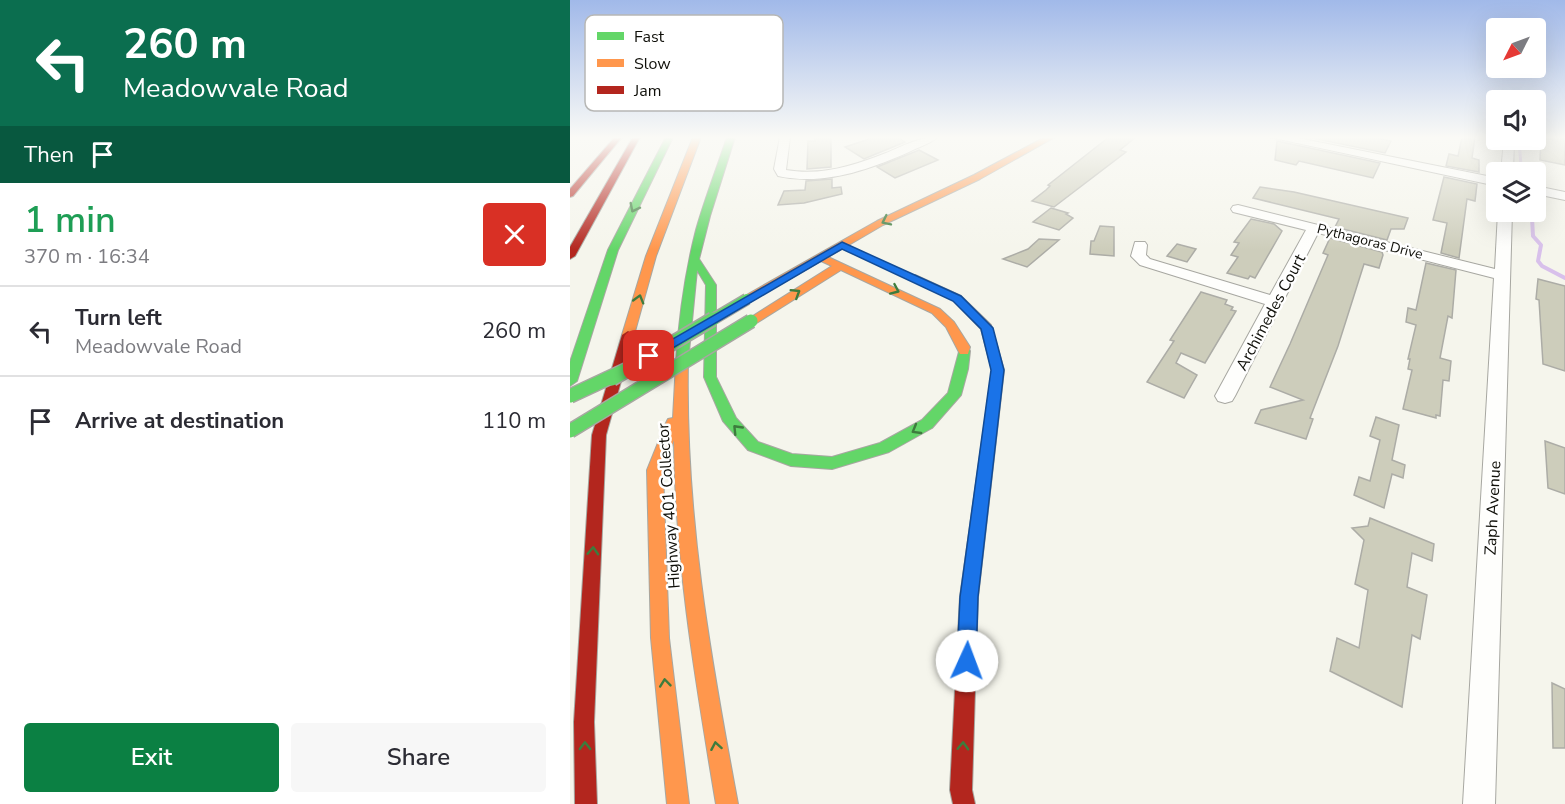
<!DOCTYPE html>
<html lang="en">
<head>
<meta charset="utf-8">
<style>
	body { margin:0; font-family:"Nunito Sans",sans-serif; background:#f7f7f7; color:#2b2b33; height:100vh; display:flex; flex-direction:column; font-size:22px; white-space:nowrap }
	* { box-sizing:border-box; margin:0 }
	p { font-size:20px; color:#7c7c81 }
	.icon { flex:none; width:33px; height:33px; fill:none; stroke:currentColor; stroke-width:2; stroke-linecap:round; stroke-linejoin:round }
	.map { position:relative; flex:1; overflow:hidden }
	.details { display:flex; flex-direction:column; background:#fff; width:570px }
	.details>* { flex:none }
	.hud { background:#0b6e4f; color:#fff; overflow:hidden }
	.needle { width:39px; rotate:228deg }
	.controls { position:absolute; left:916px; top:18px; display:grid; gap:12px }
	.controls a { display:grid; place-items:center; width:60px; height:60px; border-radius:6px; background:#fff; box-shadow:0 6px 24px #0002; font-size:30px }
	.pin { position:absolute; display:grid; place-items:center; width:51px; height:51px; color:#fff; margin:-26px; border-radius:12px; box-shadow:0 3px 9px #0006 }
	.me { position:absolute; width:66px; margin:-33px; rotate:2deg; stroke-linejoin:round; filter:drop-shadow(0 0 4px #0008) }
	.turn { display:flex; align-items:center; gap:21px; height:126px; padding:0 24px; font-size:27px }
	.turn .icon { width:78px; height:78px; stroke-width:2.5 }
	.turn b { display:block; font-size:42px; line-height:51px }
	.then { display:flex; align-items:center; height:57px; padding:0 24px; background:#0003; gap:12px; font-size:22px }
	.round { display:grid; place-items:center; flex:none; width:63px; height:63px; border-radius:6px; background:#f7f7f7 }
	.overview { display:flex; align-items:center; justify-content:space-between; height:102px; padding:0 24px }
	h1 { font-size:36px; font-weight:600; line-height:45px; color:#1e9e55 }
	.button { display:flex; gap:12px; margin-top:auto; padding:12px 24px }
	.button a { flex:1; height:69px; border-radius:6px; background:#0b8043; color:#fff; font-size:24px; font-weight:600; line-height:69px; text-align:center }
	.button a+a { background:#f7f7f7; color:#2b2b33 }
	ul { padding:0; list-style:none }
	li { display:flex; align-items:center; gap:18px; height:90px; padding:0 24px; border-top:2px solid #e1e1e2 }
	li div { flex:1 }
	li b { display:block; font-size:22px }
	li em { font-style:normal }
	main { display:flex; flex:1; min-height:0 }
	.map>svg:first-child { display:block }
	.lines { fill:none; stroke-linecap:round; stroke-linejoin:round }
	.stream-far1 { stroke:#d8c0eb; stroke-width:3 }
	.stream { stroke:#d8c0eb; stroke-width:4 }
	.building { fill:#cdcdbb; stroke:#acaca6; stroke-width:1.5 }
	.street-casing { stroke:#a7a7a1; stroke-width:2 }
	.fast-casing { stroke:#a7a7a1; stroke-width:2 }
	.slow-casing { stroke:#a7a7a1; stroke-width:2 }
	.jam-casing { stroke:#a7a7a1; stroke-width:2 }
	.street { fill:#fefefc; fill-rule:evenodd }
	.fast { fill:#63d668; fill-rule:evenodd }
	.slow { fill:#ff974d; fill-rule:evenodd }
	.jam { fill:#b3261e; fill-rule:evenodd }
	.fast-bridge-far1-casing { stroke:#a7a7a1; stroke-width:13; stroke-linecap:butt }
	.fast-bridge-casing { stroke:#a7a7a1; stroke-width:16; stroke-linecap:butt }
	.fast-bridge-far1 { stroke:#63d668; stroke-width:10 }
	.fast-bridge { stroke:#63d668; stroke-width:13 }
	.oneway { stroke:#3d7c3d }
	.route { fill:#1a73e8; stroke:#114b97; stroke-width:1.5 }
	.labels { text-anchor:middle; stroke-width:5; stroke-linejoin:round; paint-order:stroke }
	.far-street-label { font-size:14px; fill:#0f0f09; stroke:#fff }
	.street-label { font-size:16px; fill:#0f0f09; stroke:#fff }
	.key { fill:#fff; stroke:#b7b7b5; stroke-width:1.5 }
	.key-label { font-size:16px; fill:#0f0f09 }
</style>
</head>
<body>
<main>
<section class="details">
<div class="hud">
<div class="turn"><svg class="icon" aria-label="left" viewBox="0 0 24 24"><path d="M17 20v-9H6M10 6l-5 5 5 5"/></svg><div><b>260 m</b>Meadowvale Road</div></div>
<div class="then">Then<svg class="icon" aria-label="arrive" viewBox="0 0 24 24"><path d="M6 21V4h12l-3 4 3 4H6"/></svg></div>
</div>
<div class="overview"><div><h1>1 min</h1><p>370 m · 16:34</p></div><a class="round" style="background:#d93025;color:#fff"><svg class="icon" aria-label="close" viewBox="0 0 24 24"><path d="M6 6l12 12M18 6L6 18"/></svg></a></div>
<ul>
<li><svg class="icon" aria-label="left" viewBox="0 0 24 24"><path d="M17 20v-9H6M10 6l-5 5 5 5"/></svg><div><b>Turn left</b><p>Meadowvale Road</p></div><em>260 m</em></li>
<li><svg class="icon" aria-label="arrive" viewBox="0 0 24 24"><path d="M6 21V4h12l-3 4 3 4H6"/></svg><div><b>Arrive at destination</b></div><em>110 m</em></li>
</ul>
<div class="button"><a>Exit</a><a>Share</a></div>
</section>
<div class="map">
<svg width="995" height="804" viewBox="0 0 995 804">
	<rect width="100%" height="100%" fill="#f5f5ec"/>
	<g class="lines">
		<!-- stream-far1 -->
		<g class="stream-far1">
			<path d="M949,140L951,165L954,172"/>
			<path d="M962,212V219"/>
		</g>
		<!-- stream -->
		<path class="stream" d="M962,218L963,236L971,245L968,261L972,266L995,278"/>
	</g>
	<!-- building -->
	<g class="building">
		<path d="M261,137V167L237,169L238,141H245V138Z"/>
		<path d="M327,137L335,142L294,159L275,147L302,138Z"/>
		<path d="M539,137H566L550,150L556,152L484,207L462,201L476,190L480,186L478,185Z"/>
		<path d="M737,137H800L821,141L815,153Z"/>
		<path d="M892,137H905L902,158L909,160V172L876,166L879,154L888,156Z"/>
		<path d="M971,137H995V165L970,160Z"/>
		<path d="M707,141L810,163L803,178L729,161L726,165L705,160Z"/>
		<path d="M349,150L368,160L325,178L307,167Z"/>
		<path d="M874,177L907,184L905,201L897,199L889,258L871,253L877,223L863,220Z"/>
		<path d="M262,179V188L271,187L272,194L234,203L208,205L214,191L235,190L236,181Z"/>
		<path d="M690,187L724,192L838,218L834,229H821L817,240L765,227L769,219L683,198Z"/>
		<path d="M481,208L498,213L496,214L503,218L489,230L463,222Z"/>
		<path d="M681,219L704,224L712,231L685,278L680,276L678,279L657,273L668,257L661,255L669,243L664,242Z"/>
		<path d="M530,226L544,227V256L520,254L521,241H524Z"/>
		<path d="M760,238L812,252L813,255L809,268L794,264L768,346L740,418L743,419L736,439L685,423L691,410L733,400L700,387L720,344L758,255L753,253Z"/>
		<path d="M469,239L489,240L457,267L433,259L458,249Z"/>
		<path d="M607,244L626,249L617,262L597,256Z"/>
		<path d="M856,263L886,270L882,318L878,316L870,358L881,361L879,381L873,380L870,416L866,415V418L833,409L842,370L838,369L840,359H838L846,325L836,322L838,308L846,310Z"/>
		<path d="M968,279L995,286V371L973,364L969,300L966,299Z"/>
		<path d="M631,292L657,300L655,304L663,307L661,310L666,311L635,363L611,353L606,363L627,375L614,398L577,382L604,341L600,340Z"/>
		<path d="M806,417L829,425L822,460L835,465L833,478L822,474L814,508L784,495L789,477L800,481L810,440L800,436Z"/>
		<path d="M975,441L995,448V494L978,488Z"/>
		<path d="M800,518L864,544L862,561L842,553L837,587L857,595L850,639L842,635L832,707L760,671L767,638L789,648L798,590L785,584L794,540L782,528L798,526Z"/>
		<path d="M982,683L995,689V748H983Z"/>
	</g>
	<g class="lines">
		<!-- street casing -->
		<g class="street-casing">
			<g id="street">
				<path d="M210,137H220L216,170C251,176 283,166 316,153C333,146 349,137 368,137C360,144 348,147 339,152C298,170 253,186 208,176L204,169Z"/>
				<path d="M699,137H723L927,178V186Z"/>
				<path d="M934,140H944L943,172H931Z"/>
				<path d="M966,186L995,192V200L966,194Z"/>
				<path d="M668,205L925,269L928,212H942L925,804H893L924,278L748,233L665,396L662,401L655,403L648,401L645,396L695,304L570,265L561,256L565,242H575L577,245L576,255L580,259L700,295L736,230L663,212L661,209L663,206Z"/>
			</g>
		</g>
		<!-- fast casing -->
		<g class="fast-casing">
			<g id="fast">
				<path d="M96,137H103L48,250L7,381L0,386V362L38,250Z"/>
				<path d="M157,137H165L140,216L129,259L146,285V377L166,418L188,442L222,454L262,457L310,443L352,420L378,393L390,348H398L400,351L398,369L391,395L362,428L319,452L262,469L221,466L178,450L153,421L134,377L136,285L127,270L118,362L112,366L108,365L106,362C109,317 115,273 126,230C135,198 147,168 157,137Z"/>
			</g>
		</g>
		<!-- slow casing -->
		<g class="slow-casing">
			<g id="slow">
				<path d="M123,137H131L86,256L64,335L62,338H54L52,335L76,256Z"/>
				<path d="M475,137H485L410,179L313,225L258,257L370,309L384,322L400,347L398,354H390L376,327L362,313L271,270L185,324L181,325L175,321L262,266L251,261L181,301H173V297L307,221L404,175Z"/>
				<path d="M345,275L391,296L421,325L434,370L408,597L405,690L402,697L395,700L388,697L385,690L390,597L422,370L411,329L383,300L341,280V276Z"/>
				<path d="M112,358L118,362C115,514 140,655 168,804H146C126,683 105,563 104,440L93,470L99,638L119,804H97L81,638L77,470L96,423L98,419L103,418L106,362Z"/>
			</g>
		</g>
		<!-- jam casing -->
		<g class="jam-casing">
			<g id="jam">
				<path d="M45,137H52L3,196L0,197V189Z"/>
				<path d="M63,137H70L5,256L0,259V247Z"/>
				<path d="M58,331L64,335L36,435L24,722L27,804H5L4,722L22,435L52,335Z"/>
				<path d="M395,680L402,683L405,690L402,790L405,804H383L380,790L385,690L388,683Z"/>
			</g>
		</g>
		<!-- street -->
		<use href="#street" class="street"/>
		<!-- fast -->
		<use href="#fast" class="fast"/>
		<!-- slow -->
		<use href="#slow" class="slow"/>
		<!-- jam -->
		<use href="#jam" class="jam"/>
		<!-- fast-bridge-far1 casing -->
		<g class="fast-bridge-far1-casing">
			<path id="fast-bridge-far1" d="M140,321L177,299"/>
		</g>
		<!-- fast-bridge casing -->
		<g class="fast-bridge-casing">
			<g id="fast-bridge">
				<path d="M42,379L143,319"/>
				<path d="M0,396L60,368"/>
				<path d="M0,431L181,321"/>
			</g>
		</g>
		<!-- fast-bridge-far1 -->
		<use href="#fast-bridge-far1" class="fast-bridge-far1"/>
		<!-- fast-bridge -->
		<use href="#fast-bridge" class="fast-bridge"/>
	</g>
	<!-- one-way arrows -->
	<defs><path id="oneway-chevron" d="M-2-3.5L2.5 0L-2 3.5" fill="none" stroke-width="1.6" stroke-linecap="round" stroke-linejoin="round" transform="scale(1.5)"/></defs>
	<g class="oneway">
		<use href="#oneway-chevron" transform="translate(64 208) rotate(117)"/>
		<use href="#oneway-chevron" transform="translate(316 221) rotate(154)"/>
		<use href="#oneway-chevron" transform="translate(325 290) rotate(24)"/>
		<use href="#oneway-chevron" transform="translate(226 293) rotate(-32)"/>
		<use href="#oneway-chevron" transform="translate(69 299) rotate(-74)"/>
		<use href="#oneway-chevron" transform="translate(167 429) rotate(-134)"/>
		<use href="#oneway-chevron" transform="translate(346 430) rotate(150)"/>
		<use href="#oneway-chevron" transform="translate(23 551) rotate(-87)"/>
		<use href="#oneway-chevron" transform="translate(95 683) rotate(-96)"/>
		<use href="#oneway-chevron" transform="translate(15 746) rotate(-91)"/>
		<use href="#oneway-chevron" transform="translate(146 746) rotate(-100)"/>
		<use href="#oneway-chevron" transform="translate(393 746) rotate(-88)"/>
	</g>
	<!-- sky -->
	<linearGradient id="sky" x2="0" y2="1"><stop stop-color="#a1b9e9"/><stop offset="0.55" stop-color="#fafaf6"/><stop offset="1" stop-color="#fafaf6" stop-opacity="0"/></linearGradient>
	<rect width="995" height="250" fill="url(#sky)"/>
	<!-- route -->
	<path class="route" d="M272,242L391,296L423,328L434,370L408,597L406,661L404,668L397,671L390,668L387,661L390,597L421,370L411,329L383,301L272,249L84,359L79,361L73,356Z"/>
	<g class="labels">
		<!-- far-street labels -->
		<g class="far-street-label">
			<text transform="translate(800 241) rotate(14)" y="5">Pythagoras Drive</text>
		</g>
		<!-- street labels -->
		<g class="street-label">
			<text transform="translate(700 312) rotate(-62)" y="6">Archimedes Court</text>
			<text transform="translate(98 506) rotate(-94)" y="6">Highway 401 Collector</text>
			<text transform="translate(922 508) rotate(-87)" y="6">Zaph Avenue</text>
		</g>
	</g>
	<!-- legend -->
	<rect x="15" y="15" width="198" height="96" rx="9" class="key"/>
	<rect x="27" y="32" width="27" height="8" fill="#63d668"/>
	<rect x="27" y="59" width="27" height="8" fill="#ff974d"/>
	<rect x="27" y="86" width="27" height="8" fill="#b3261e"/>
	<g class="key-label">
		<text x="64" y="42">Fast</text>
		<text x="64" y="69">Slow</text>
		<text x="64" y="96">Jam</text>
	</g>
</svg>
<div class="controls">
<a><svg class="needle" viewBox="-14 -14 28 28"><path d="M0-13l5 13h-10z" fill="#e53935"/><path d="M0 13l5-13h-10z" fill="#7c7c81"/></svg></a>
<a><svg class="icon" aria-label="sound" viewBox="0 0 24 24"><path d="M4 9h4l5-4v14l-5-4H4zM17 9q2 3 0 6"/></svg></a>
<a><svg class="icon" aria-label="layers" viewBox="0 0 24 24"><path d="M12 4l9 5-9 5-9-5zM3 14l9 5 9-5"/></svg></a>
</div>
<div class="pin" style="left:79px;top:356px;background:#d93025"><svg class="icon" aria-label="arrive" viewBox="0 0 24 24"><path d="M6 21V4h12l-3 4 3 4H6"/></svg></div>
<svg class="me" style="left:397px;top:661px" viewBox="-20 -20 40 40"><circle r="19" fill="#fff"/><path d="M0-13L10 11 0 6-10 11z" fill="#1a73e8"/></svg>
</div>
</main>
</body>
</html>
